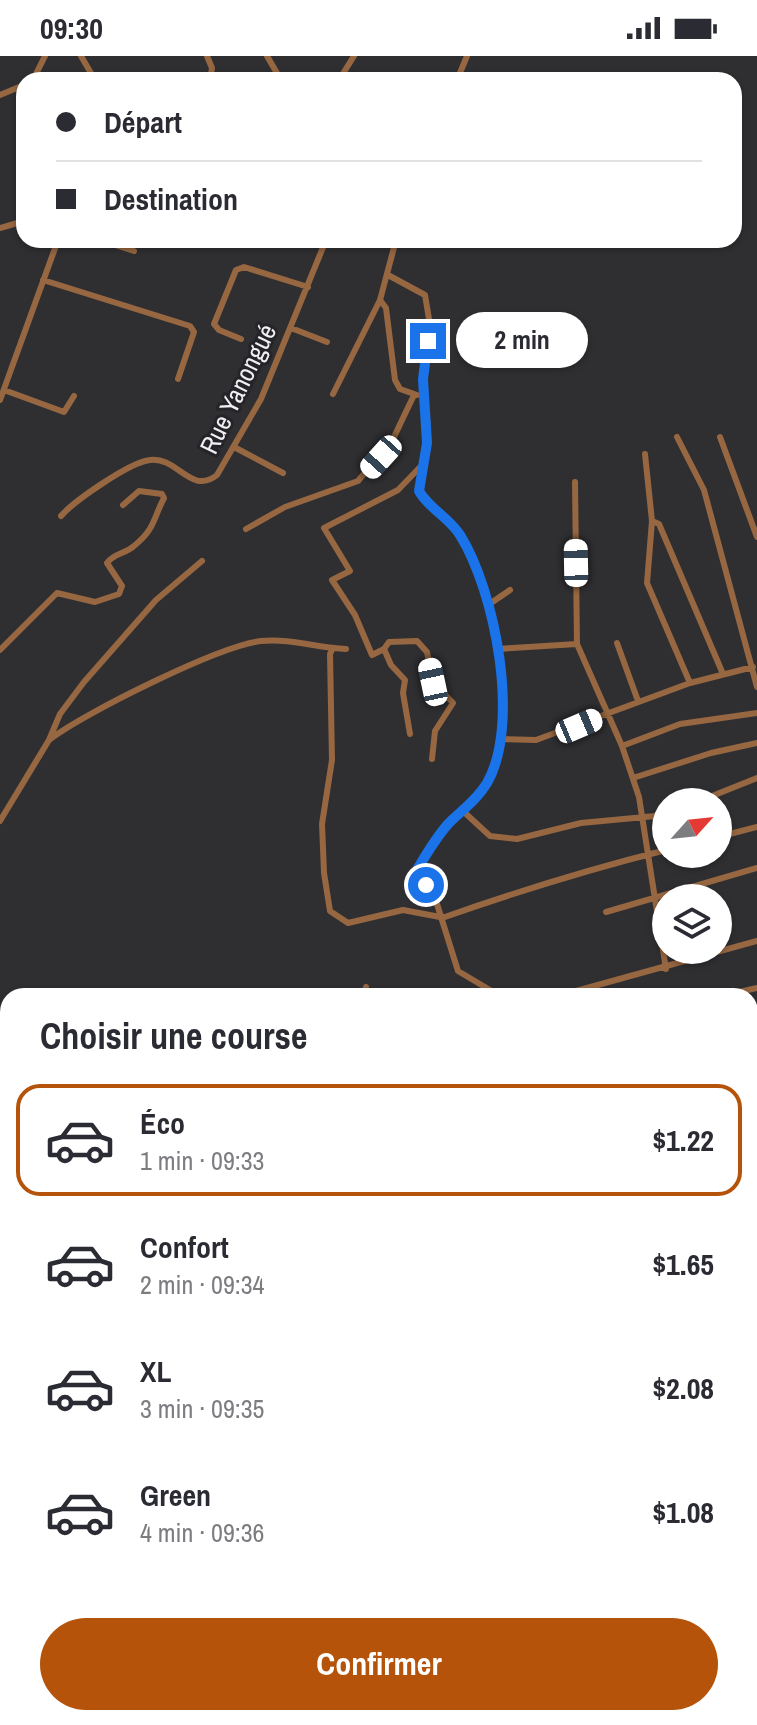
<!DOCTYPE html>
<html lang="fr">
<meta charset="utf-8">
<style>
:root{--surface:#fff;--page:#f2f2f3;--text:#2b2b33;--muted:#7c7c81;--line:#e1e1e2;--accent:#b45309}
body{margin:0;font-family:"Archivo Narrow",sans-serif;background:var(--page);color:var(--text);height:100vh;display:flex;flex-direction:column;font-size:30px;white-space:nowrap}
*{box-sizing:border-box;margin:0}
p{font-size:26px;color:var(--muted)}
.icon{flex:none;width:44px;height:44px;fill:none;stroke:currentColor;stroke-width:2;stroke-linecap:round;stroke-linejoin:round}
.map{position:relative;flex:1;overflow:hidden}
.details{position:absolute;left:0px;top:932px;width:758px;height:738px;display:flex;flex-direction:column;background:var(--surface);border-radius:24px 24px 0 0;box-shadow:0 2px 6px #0004}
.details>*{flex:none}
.hud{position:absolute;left:16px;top:16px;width:726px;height:176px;border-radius:24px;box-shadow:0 2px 6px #0004;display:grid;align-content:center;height:176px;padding:0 40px;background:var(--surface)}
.needle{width:52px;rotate:63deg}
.controls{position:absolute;left:652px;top:732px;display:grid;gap:16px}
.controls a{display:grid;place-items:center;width:80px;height:80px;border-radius:50%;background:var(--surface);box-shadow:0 2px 6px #0004;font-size:40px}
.end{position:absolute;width:36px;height:36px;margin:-18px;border:10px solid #1a73e8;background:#fff;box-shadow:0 0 0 4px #fff}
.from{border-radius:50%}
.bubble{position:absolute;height:56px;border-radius:28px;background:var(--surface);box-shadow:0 2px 6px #0004;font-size:26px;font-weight:700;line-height:56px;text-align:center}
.car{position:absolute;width:24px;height:48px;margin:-24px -12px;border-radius:10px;box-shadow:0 0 6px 2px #0007;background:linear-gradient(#fff 24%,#345 0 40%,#fff 0 76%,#345 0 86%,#fff 0)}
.hud b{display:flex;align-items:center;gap:28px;height:76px;font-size:30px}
.hud b+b{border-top:2px solid var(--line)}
.hud i{width:20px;height:20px;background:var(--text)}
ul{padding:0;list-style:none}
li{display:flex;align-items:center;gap:24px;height:112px;margin:0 16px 12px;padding:0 24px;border:4px solid transparent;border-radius:24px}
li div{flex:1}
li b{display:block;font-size:30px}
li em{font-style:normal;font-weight:700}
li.active{border-color:var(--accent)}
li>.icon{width:72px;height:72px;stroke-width:1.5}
h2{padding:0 40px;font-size:36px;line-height:96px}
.button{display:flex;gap:16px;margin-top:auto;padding:16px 40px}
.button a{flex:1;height:92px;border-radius:48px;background:var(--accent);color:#fff;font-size:32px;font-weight:700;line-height:92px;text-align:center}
.status{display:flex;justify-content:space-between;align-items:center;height:56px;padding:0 40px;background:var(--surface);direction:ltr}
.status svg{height:22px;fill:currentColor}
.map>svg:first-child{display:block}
</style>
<div class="status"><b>09:30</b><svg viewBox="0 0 49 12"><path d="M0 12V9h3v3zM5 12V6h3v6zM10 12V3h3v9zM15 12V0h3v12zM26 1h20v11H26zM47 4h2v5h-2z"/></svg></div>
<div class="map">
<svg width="757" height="1669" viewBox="0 0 757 1669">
<rect width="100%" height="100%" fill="#2f2f32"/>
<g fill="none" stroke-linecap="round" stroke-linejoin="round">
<path stroke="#2f7a7a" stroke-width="2" d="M369 940H375
M391 940H396
M750 1147 757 1148"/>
<path stroke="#976741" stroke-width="6" d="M81 0 95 24
M207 0 212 12 210 24
M267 0 281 24
M33 24 45 0
M339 24 354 0
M457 24 467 0
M0 39 24 29
M0 172 24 165
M99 184 134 195
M388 219 425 239 430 269 423 323 428 372 419 435C429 453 449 461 460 479 495 535 521 668 487 727 477 744 462 754 449 767 437 780 427 797 418 812L437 848 458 915 500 940
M43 224 190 270 194 276 178 323
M380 244 386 252 395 324 400 333 417 339
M291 272 327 286
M241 283 219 274 214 268 236 214 244 211 308 231
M4 334 64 356 74 340
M333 338 380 244 396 184
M0 344 58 184
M677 381 704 434 757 631
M720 381 757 481
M234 391 283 417
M645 398 652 465 647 527 690 627
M575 426 577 588 622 690 639 741 666 913
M61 460C74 445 130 406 150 404 177 400 191 440 217 419L261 343 326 184
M652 465 659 468 723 618
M246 473 285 451 358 425 393 383 414 339
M488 549 510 534
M617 587 638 645
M333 592 330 598 332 704 322 768 324 817 330 855 348 867 403 854 440 861
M384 593 389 586 417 585 427 596 433 626 453 647 435 675 432 703
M497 593 577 588
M0 594 57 537 95 546 119 538 122 530 107 507C114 497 125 498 134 490 155 473 153 463 164 442L162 438 139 435 123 449
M410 678 403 637 405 624 391 609 384 593 372 599 355 559 332 524 350 515 324 472 398 434 424 407
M499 683 536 684 690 627 753 611
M49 684C84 657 219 590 261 585 291 582 317 592 346 593
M622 690 680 668 757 657
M633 722 711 697 757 687
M697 746 757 722
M464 756 490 780 517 783 581 767 666 759
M0 765 49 684 60 658 84 626 156 544 202 505
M718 781 757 771
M606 856 757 812
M442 862C516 836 590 813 666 794
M364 940 366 931
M558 940 757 885
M722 940 757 932
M750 985 757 983
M750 1027 757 1025
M750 1074 757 1072
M750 1363 757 1394
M0 1375 8 1405
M0 1423 8 1427
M0 1632 8 1637
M750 1659 757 1657
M49 1662 61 1669
M586 1662 588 1669
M635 1662 637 1669
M130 1664 131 1662
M32 1669 35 1662
M92 1669 95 1662
M153 1669 155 1662
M211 1669 215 1662
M273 1669 276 1662
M543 1669 570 1662
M721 1669 738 1662"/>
<path stroke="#f7c7a3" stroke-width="11" d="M0 1516 8 1518
M750 1599H757
M304 1662 334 1669
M397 1669 428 1662"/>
</g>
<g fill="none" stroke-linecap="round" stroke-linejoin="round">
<path stroke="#1a73e8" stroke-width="10" d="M426 829 418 812C427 797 437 780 449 767 462 754 477 744 487 727 521 668 495 535 460 479 449 461 429 453 419 435L427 387 423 323 428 285"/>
</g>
<g text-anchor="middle" stroke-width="6" stroke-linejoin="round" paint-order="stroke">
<g font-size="26" fill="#f0eff2" stroke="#252529">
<text transform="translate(238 333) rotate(-64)" y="9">Rue Yanongué</text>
</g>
</g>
</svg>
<div class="controls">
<a><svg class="needle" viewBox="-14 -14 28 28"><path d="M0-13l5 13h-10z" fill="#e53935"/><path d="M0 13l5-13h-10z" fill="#7c7c81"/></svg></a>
<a><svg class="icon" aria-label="layers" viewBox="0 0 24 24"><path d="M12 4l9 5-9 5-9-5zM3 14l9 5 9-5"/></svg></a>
</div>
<i class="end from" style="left:426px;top:829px"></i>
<i class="end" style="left:428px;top:285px"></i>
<div class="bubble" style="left:456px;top:256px;width:132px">2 min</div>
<i class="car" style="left:381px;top:401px;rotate:222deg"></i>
<i class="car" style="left:576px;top:507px;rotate:359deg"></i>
<i class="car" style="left:433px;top:626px;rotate:348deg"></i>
<i class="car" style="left:579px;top:670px;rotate:67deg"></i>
<div class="hud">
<b><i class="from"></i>Départ</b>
<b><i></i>Destination</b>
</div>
<section class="details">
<h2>Choisir une course</h2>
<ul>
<li class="active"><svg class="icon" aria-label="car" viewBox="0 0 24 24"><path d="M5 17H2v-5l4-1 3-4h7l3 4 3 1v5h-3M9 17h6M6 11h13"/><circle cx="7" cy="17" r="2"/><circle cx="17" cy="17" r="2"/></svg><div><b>Éco</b><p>1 min · 09:33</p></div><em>$1.22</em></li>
<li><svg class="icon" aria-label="car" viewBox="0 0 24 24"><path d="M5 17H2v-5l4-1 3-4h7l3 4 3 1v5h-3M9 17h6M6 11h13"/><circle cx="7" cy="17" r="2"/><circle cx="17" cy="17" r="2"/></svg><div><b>Confort</b><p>2 min · 09:34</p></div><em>$1.65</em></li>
<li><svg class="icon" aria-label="car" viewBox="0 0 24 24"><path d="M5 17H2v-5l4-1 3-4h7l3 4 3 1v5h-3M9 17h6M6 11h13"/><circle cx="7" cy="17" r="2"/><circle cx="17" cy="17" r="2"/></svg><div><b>XL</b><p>3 min · 09:35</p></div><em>$2.08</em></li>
<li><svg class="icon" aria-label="car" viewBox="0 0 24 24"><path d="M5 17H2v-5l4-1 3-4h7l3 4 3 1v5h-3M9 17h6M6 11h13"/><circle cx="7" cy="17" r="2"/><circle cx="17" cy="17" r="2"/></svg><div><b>Green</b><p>4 min · 09:36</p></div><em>$1.08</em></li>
</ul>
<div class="button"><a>Confirmer</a></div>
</section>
</div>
